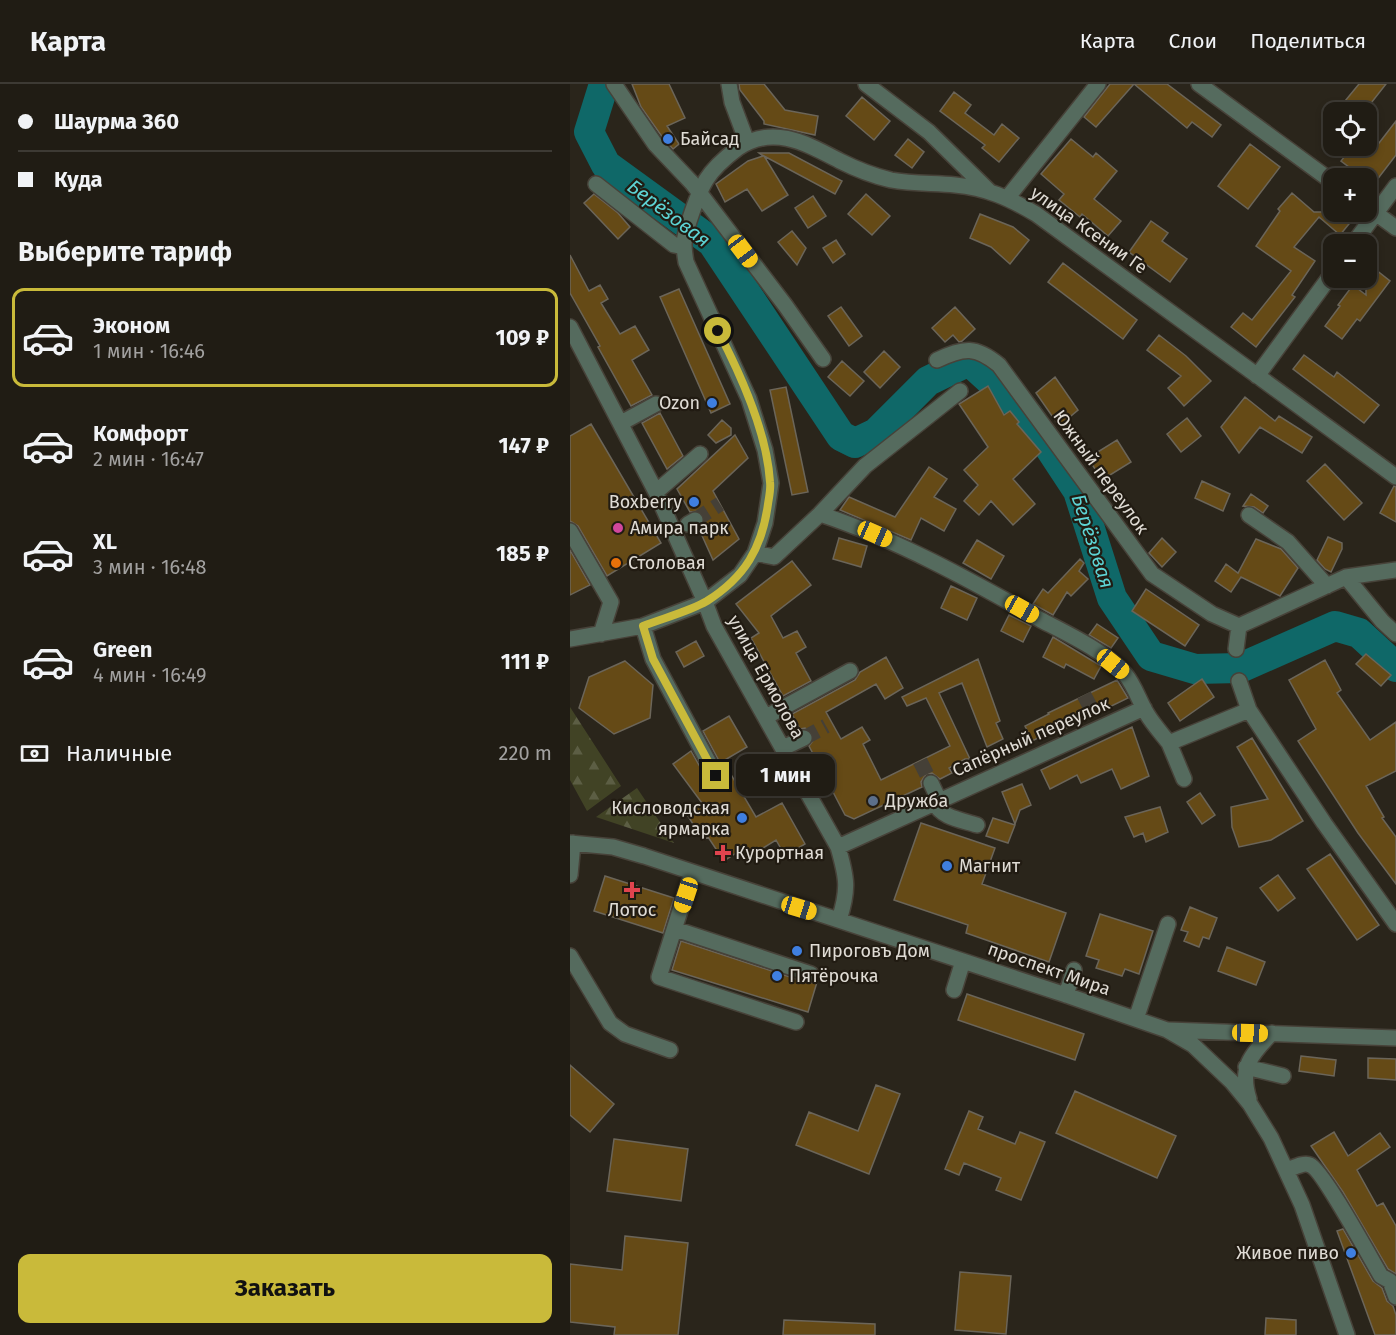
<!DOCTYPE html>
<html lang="ru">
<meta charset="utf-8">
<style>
:root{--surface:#201c14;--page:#28251d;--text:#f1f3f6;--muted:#a2a1a0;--line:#3d3a34;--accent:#c9ba3a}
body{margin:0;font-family:"Fira Sans",sans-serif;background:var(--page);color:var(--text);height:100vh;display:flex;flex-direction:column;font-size:22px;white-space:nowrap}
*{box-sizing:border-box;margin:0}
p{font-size:20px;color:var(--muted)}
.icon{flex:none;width:33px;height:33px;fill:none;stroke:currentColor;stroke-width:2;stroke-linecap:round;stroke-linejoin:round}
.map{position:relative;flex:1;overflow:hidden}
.sheet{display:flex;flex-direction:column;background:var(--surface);width:570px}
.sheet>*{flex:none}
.banner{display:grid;align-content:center;height:132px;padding:0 18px;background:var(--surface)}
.fabs{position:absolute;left:753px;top:18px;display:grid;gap:12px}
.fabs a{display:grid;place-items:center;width:54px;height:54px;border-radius:12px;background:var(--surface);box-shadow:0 3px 9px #0003,0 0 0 2px var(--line);font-size:30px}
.end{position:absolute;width:27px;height:27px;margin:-14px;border:8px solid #c9ba3a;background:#111;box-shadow:0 0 0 3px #111}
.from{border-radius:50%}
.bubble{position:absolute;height:42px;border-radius:12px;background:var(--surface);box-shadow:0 3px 9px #0003,0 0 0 2px var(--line);font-size:20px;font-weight:700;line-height:42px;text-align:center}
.car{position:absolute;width:18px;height:36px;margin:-18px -9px;border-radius:8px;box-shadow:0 0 4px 2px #0007;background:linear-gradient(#f5c518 24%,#345 0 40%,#f5c518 0 76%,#345 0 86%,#f5c518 0)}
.banner b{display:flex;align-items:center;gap:21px;height:57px;font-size:22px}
.banner b+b{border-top:2px solid var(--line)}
.banner i{width:15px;height:15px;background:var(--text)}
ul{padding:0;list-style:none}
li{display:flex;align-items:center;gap:18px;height:99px;margin:0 12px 9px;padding:0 6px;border:3px solid transparent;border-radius:12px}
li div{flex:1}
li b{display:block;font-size:22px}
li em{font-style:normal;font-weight:700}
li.active{border-color:var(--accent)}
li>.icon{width:54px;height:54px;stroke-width:1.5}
h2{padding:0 18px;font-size:27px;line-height:72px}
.pay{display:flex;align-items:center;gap:15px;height:66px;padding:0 18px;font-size:22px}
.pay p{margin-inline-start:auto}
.cta{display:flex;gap:12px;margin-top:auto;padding:12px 18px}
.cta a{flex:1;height:69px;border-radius:12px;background:var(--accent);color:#111;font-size:24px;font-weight:700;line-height:69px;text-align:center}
header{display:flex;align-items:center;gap:36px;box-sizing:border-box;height:84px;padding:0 30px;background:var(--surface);border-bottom:2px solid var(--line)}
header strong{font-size:28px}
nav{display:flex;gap:33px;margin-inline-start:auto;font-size:21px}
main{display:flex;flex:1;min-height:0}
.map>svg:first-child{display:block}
</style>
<header>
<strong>Карта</strong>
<nav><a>Карта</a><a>Слои</a><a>Поделиться</a></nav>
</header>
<main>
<section class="sheet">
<div class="banner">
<b><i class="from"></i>Шаурма 360</b>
<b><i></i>Куда</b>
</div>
<h2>Выберите тариф</h2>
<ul>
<li class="active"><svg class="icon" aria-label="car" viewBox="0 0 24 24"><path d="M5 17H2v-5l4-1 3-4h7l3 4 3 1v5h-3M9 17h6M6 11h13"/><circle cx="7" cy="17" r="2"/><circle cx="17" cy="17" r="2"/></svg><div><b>Эконом</b><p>1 мин · 16:46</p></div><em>109 ₽</em></li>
<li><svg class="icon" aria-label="car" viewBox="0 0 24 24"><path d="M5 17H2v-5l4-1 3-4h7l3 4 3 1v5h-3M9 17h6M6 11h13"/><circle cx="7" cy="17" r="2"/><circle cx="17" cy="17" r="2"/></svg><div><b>Комфорт</b><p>2 мин · 16:47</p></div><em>147 ₽</em></li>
<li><svg class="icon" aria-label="car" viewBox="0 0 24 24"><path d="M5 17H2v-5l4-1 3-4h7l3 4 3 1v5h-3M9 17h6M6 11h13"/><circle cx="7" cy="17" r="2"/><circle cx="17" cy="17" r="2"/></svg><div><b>XL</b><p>3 мин · 16:48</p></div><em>185 ₽</em></li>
<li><svg class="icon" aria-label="car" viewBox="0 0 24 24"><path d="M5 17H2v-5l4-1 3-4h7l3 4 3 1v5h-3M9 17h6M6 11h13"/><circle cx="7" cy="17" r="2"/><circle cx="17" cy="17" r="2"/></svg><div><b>Green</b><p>4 мин · 16:49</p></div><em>111 ₽</em></li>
</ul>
<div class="pay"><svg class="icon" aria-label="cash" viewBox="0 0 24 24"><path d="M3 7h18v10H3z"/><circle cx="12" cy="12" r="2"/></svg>Наличные<p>220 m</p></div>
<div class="cta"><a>Заказать</a></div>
</section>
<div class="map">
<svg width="826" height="1251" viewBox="0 0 826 1251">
<defs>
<pattern id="forest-firs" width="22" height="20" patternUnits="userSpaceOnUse" patternTransform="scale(1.5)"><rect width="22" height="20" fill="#414325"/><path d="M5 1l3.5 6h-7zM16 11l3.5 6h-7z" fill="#5c5e44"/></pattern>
</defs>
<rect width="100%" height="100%" fill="#2a251b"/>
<path fill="url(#forest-firs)" d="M0 623 51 702 17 727 0 696Z
M67 704 104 759 26 733Z"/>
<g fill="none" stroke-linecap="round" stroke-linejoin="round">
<path stroke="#0f6868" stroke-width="30" d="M34 0 19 48 36 81 142 158 271 352 285 359 306 349 358 297 399 277 458 331 508 407 542 514 581 572 625 585 670 584 765 542 789 549 826 583"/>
</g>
<path fill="#654a16" stroke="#6b6559" stroke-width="1.5" d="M62 0H99L115 34 97 42 109 60 103 65 93 54 71 23Z
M169 0H194L215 26 248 32 245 51 194 40V37L170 6Z
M540 0H597L651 41 642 53 622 38 617 44 564 0 526 43 514 33Z
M789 0H816L794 28H766Z
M384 8 401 21 395 29 424 51 432 40 449 54 429 78 412 64 415 61 370 27Z
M292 13 320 37 304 56 276 32Z
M826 37V71L803 101 771 77 783 62 799 72Z
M338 55 354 68 342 84 325 71Z
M501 55 523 73 526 69 547 87 524 115 551 137 538 152 512 130 510 133 489 116 494 110 471 90Z
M680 60 710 83 678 125 648 102Z
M189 69H219L272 97 265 110 194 72 218 111 192 127 177 105 155 118 146 100 178 77 193 72Z
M722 109 744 128H774L783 135 770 151 749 133 724 163 745 177 722 211 725 213 686 263 661 243 673 229 682 236 721 187 686 162 710 127 708 125Z
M24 110 48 129 60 143 48 155 14 119Z
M296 110 320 132 302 151 278 130Z
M243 112 256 132 238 144 225 124Z
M410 130 443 143 459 156 440 180 421 163 400 154Z
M581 137 598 149 592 157 617 175 600 198 559 168Z
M222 147 236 164 227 181 208 158Z
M266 156 275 170 263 179 253 164Z
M0 171 19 207 30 201 38 215 31 219 50 250 65 242 79 266 62 276 82 311 61 322 28 263 30 262 0 209Z
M796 178 820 197 790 237 787 235 772 255 755 242 770 222 768 221 783 201 796 211Z
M493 179 567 236 553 255 478 198Z
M109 205 160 320 141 329 90 213Z
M271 223 292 252 279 262 258 232Z
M385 223 405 245 392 257 389 258 383 251 375 258 362 244Z
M589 251 616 272 641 297 614 322 598 304 611 292 577 266Z
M314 267 330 283 310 304 294 288Z
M734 271 764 293 767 288 809 321 794 339 723 285Z
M272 277 294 297 280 312 258 293Z
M485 293 508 326 489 342 466 309Z
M418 302 434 331 440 327 449 338 447 340 471 368 443 395 465 420 443 441 421 417 409 431 394 417 408 401 394 386 418 363 389 320Z
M216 303 238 408 222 411 200 306Z
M675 313 705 337 709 332 742 353 732 369 690 343 669 369 651 343Z
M90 329 113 372 97 385 72 339Z
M617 334 631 352 611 368 597 350Z
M152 336 161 344V351L146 359 138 351Z
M21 340 91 459 37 492 8 442 0 437V352Z
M165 351 178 374 143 407 169 455 143 476 129 445 134 440V432L129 427 120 428 107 405Z
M547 356 561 378 532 396 518 374Z
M755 380 792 419 774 436 737 397Z
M359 383 377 395 364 413 386 425 374 447 351 434 341 456 270 426 279 413 325 433Z
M632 397 660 410 653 427 625 414Z
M824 402 826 403V438L810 429Z
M681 410 698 422 693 429 684 423 673 422Z
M758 453 772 459V465L761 488 755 485 747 476Z
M269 454 297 462 291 483 263 475Z
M592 454 606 468 592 483 579 469Z
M686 455 711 465 728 484 710 512 671 493 661 508 645 497 656 480 668 489Z
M407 456 434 472 421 495 393 479Z
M0 466 20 501 0 511Z
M510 475 514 479 509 487 518 495 501 512 497 508 483 531 463 520 473 505 478 509Z
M222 477 241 501 201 532 213 554 227 547 236 563 226 569 241 597 213 612 181 554 189 549 166 520Z
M381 502 407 514 397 536 371 524Z
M576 505 629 541 615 562 562 527Z
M439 531 461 542 453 558 431 547Z
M527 540 548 554 541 564 519 551Z
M483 553 531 582 524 595 496 580 494 584 473 573Z
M126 557 134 572 114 583 106 568Z
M796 570 821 591 811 602 786 580Z
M316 573 333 604 315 615 306 600 256 628 271 655 292 643 300 656 293 660 311 696 380 662 356 614 337 622 332 613 408 575 430 637 426 639 433 655 417 663 392 599 369 609 400 675H395L379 684 382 689 370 695 362 689 356 690 351 698 352 703 284 735 275 731 239 662 244 655 242 649 235 644 230 645 222 630 285 596 290 588Z
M755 576 771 606 767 609 800 656 826 638V687L796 702 814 733 812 734 826 753V800L788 749 728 657 746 645 719 596Z
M55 577 83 601 80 634 44 650 9 624 19 593Z
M632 595 644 613 610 637 598 619Z
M547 596 558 614 488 648 486 645 462 657 455 642 479 630 478 629Z
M159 632 177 663 153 677 186 733 212 719 235 760 215 772 206 756 180 772 175 763 157 775 152 774 138 753 133 756 116 729 132 719 103 680 121 667 138 697 145 702 151 700 156 693 155 688 133 647Z
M562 643 579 692 551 705 542 685 511 699 507 691 480 705 471 686Z
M682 654 733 737 701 756 669 763 662 743 661 723 698 715 667 663Z
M452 700 461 721 450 726 445 740 432 708Z
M630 709 645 731 632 740 617 718Z
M590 723 598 748 576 758 573 749 564 753 555 733Z
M423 734 445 741 438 759 416 752Z
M351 739 425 764 412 800 496 829 479 878 396 849 398 841 324 816Z
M760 770 809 841 787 856 737 785Z
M708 791 725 814 708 827 690 804Z
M35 792 104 814 93 849 24 827Z
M620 823 647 834 639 855 633 853 629 863 614 857 618 848 611 846Z
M530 830 583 847 569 890 555 885 552 892 526 884 529 876 516 872Z
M111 857 238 899 247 898 238 928 102 886Z
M657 863 695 878 686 901 648 887Z
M397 910 514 950 505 976 388 936Z
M731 972 766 976 764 992 729 987Z
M798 974 826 975V996L798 994Z
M0 981 44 1020 20 1048 0 1031Z
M306 1001 330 1010 299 1090 226 1061 239 1028 288 1047Z
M505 1007 606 1052 587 1094 486 1049Z
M399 1027 413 1033 408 1045 445 1060 450 1048 475 1058 451 1116 426 1106 431 1094 394 1079 389 1091 375 1085Z
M764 1048 778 1072 810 1049 820 1063 787 1086 807 1122 813 1119 826 1142V1190L818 1185 773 1108 741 1062Z
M44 1055 118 1065 111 1117 37 1107Z
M773 1145 803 1197 812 1204 817 1217 823 1222 826 1231V1251H805L767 1147Z
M55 1152 118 1159 108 1251H44L45 1243 0 1238V1180L52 1186Z
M390 1188 441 1192 436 1250 385 1246Z
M696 1234 726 1236V1251H695Z
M214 1236 305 1240V1251H213Z"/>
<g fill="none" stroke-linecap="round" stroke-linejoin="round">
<path stroke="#454037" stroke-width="15" stroke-dasharray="15 8" stroke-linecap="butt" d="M125 436 150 420
M514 611 524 630
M234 654 256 642
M350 677 361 699"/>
<g stroke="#474239" stroke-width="18">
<path id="minor" d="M44 0 85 60 122 99 215 221 253 275
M159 0 162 18 177 58
M296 0 359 48 419 107
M629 0 764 99
M26 100 104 161 114 163
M438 113 528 0
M796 122 826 144
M783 160 826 102
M0 243 86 408 135 518 144 542 268 763C277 794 279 805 269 836
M367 276C394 263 406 262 429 281L582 490 642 530 669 542
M687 292 764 187
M51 339 86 320
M86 408 130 370
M250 430C328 456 400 496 471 536 498 550 536 568 555 590 565 602 569 617 577 630 583 640 592 650 599 659L679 626
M679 431 718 458 757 502
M118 440 125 436
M0 447 41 518 31 550
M185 469 204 473 250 430 295 382 390 307
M776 493 812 537 826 550
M73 542 83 575 146 692
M0 555 73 542 135 518 170 491 185 469 195 439 201 399 195 366 179 315 116 178C115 172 114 166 114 160 115 145 128 109 136 96 144 83 156 73 168 64 204 40 237 60 270 77 286 85 304 92 321 96 342 100 364 99 385 101 417 104 439 114 466 130L826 393
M666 565 669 542 776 493 826 486
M669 597 679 626 754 739 826 840
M196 633 280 587
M599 659 614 695
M213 664 234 654
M361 699 369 716
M364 718C371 734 392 736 407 741
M0 759 43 763 74 772 496 911 597 946 623 961 662 998 680 1020 701 1054 732 1121 777 1251
M268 763 574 624
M122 789 89 893 226 938
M0 791 3 759
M105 845 241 890
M0 872 40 939 55 950 100 966
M384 906 393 877
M496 911 504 886
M566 935 598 840
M598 946 826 954
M676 983 713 992
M679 1015C669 984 681 970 702 949
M717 1086C723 1084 734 1078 740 1081 752 1085 801 1175 811 1192L820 1197 826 1213"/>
</g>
<use href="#minor" stroke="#556b5e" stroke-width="15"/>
</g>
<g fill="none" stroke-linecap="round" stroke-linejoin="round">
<path stroke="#c9ba3a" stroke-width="8" d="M146 692 83 575 73 542C93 534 118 528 137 517 175 493 192 464 198 420 199 413 201 405 200 398 197 348 171 291 148 247"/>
</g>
<g fill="#3f7fe0" stroke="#211b12" stroke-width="2">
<circle cx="98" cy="55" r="6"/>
<circle cx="142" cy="319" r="6"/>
<circle cx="124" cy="418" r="6"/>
<circle cx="172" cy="734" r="6"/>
<circle cx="377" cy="782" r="6"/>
<circle cx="227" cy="867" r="6"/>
<circle cx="207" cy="892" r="6"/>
<circle cx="781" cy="1169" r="6"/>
</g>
<circle fill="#d1479c" stroke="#211b12" stroke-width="2" cx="48" cy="444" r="6"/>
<circle fill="#e8710a" stroke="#211b12" stroke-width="2" cx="46" cy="479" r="6"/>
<circle fill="#5c6f8a" stroke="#211b12" stroke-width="2" cx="303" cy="717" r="6"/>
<g fill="#e0444e" stroke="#211b12" stroke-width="2">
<path d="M150 760h6v6h6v6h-6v6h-6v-6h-6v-6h6z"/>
<path d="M59 797h6v6h6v6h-6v6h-6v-6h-6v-6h6z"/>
</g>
<g text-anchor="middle" stroke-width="4.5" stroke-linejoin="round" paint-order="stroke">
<g font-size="18" fill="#e0dcd5" stroke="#211b12" text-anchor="start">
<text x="110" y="61">Байсад</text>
<text x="130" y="325" text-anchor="end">Ozon</text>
<text x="112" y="424" text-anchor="end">Boxberry</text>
<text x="60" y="450">Амира парк</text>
<text x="58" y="485">Столовая</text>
<text x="315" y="723">Дружба</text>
<text x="160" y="730" text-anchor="end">Кисловодская<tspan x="160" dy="21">ярмарка</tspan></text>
<text x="165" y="775">Курортная</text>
<text x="389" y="788">Магнит</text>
<text x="62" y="832" text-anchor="middle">Лотос</text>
<text x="239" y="873">Пироговъ Дом</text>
<text x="219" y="898">Пятёрочка</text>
<text x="769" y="1175" text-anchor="end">Живое пиво</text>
</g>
<g font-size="18" fill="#e0dcd5" stroke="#211b12">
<text transform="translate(519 146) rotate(35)" y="6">улица Ксении Ге</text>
<text transform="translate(531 388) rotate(54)" y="6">Южный переулок</text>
<text transform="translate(196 593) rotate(61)" y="6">улица Ермолова</text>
<text transform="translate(461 653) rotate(-24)" y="6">Сапёрный переулок</text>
<text transform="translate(479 885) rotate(19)" y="6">проспект Мира</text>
</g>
<g font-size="20" font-style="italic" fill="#5dd3d4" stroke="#211b12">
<text transform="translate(99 129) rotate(37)" y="7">Берёзовая</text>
<text transform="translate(523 457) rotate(72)" y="7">Берёзовая</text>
</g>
</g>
</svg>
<div class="fabs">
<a><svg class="icon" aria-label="locate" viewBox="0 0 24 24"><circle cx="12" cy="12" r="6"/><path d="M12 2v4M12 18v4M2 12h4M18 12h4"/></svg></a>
<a>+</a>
<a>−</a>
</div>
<i class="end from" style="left:148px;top:247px"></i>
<i class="end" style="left:146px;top:692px"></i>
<div class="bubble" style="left:166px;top:670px;width:99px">1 мин</div>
<i class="car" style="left:173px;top:167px;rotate:143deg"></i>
<i class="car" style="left:305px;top:450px;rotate:114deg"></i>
<i class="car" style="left:452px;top:525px;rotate:119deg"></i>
<i class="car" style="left:543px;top:580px;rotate:129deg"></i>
<i class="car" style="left:116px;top:811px;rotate:198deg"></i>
<i class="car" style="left:229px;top:824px;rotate:107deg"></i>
<i class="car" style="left:680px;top:949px;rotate:92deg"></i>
</div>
</main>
